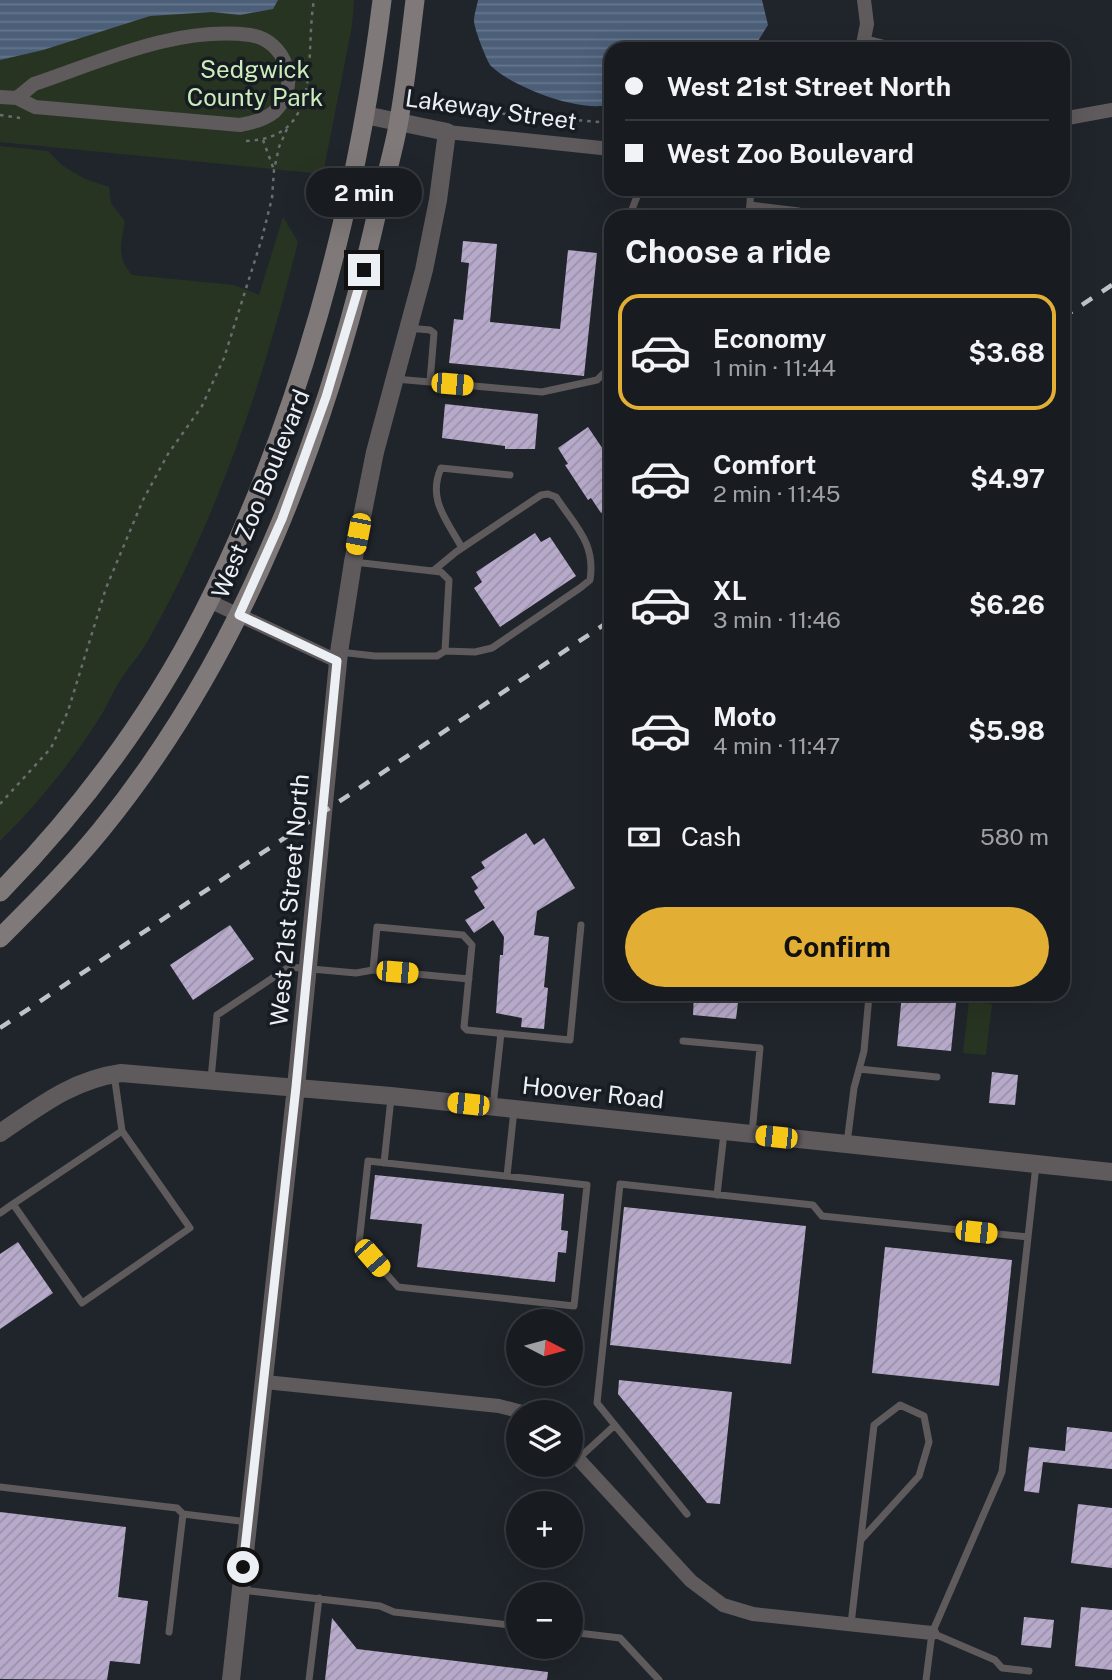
<!DOCTYPE html>
<meta charset="utf-8">
<style>
:root{--surface:#181c20;--page:#25292d;--text:#f1f3f6;--muted:#9fa1a5;--line:#363a3e;--accent:#e2af34}
body{margin:0;font-family:"Public Sans",sans-serif;background:var(--page);color:var(--text);height:100vh;display:flex;flex-direction:column;font-size:26px;white-space:nowrap}
*{box-sizing:border-box;margin:0}
p{font-size:23px;color:var(--muted)}
.icon{flex:none;width:38px;height:38px;fill:none;stroke:currentColor;stroke-width:2;stroke-linecap:round;stroke-linejoin:round}
.map{position:relative;flex:1;overflow:hidden}
.side{position:absolute;left:604px;top:210px;width:466px;height:791px;display:flex;flex-direction:column;background:var(--surface);border-radius:21px;box-shadow:0 7px 28px #0002,0 0 0 2px var(--line)}
.side>*{flex:none}
.guide{position:absolute;left:604px;top:42px;width:466px;height:154px;border-radius:21px;box-shadow:0 7px 28px #0002,0 0 0 2px var(--line);display:grid;align-content:center;height:154px;padding:0 21px;background:var(--surface)}
.needle{width:46px;rotate:96deg}
.buttons{position:absolute;left:506px;top:1309px;display:grid;gap:14px}
.buttons a{display:grid;place-items:center;width:77px;height:77px;border-radius:50%;background:var(--surface);box-shadow:0 7px 28px #0002,0 0 0 2px var(--line);font-size:35px}
.end{position:absolute;width:32px;height:32px;margin:-16px;border:9px solid #eceff3;background:#111;box-shadow:0 0 0 4px #111}
.from{border-radius:50%}
.bubble{position:absolute;height:49px;border-radius:24px;background:var(--surface);box-shadow:0 7px 28px #0002,0 0 0 2px var(--line);font-size:23px;font-weight:700;line-height:49px;text-align:center}
.car{position:absolute;width:21px;height:42px;margin:-21px -10px;border-radius:9px;box-shadow:0 0 5px 2px #0007;background:linear-gradient(#f5c518 24%,#345 0 40%,#f5c518 0 76%,#345 0 86%,#f5c518 0)}
.guide b{display:flex;align-items:center;gap:24px;height:66px;font-size:26px}
.guide b+b{border-top:2px solid var(--line)}
.guide i{width:18px;height:18px;background:var(--text)}
ul{padding:0;list-style:none}
li{display:flex;align-items:center;gap:21px;height:116px;margin:0 14px 10px;padding:0 7px;border:4px solid transparent;border-radius:21px}
li div{flex:1}
li b{display:block;font-size:26px}
li em{font-style:normal;font-weight:700}
li.on{border-color:var(--accent)}
li>.icon{width:63px;height:63px;stroke-width:1.5}
h2{padding:0 21px;font-size:32px;line-height:84px}
.pay{display:flex;align-items:center;gap:18px;height:77px;padding:0 21px;font-size:26px}
.pay p{margin-inline-start:auto}
.button{display:flex;gap:14px;margin-top:auto;padding:14px 21px}
.button a{flex:1;height:80px;border-radius:42px;background:var(--accent);color:#111;font-size:28px;font-weight:700;line-height:80px;text-align:center}
.map>svg:first-child{display:block}
</style>
<div class="map">
<svg width="1112" height="1680" viewBox="0 0 1112 1680">
<defs>
<pattern id="water-rules" width="6" height="5" patternUnits="userSpaceOnUse" patternTransform="scale(1.75)"><rect width="6" height="5" fill="#4c5f78"/><path d="M0 2.5h6" fill="none" stroke="#66768c"/></pattern>
<pattern id="building-hatch" width="6" height="6" patternUnits="userSpaceOnUse" patternTransform="scale(1.75)"><rect width="6" height="6" fill="#b6a9c9"/><path d="M-1 1l2-2M0 6l6-6M5 7l2-2" fill="none" stroke="#9a91a9"/></pattern>
</defs>
<rect width="100%" height="100%" fill="#20252b"/>
<path fill="#283422" d="M0 0H354L352 26 323 174 0 142Z
M0 146 48 151 63 166 85 179 109 187 111 203 125 221C121 244 116 256 132 275L234 285 259 295 283 217 298 242C264 378 220 512 151 635 143 651 131 664 121 679 114 690 109 701 103 712 75 758 39 803 0 841Z
M969 1001 992 1004 986 1055 963 1053Z"/>
<path fill="url(#water-rules)" d="M0 0H278L273 9 240 15 212 12 150 16 43 50 0 60Z
M478 0H762L768 25 753 49H611V104C582 114 512 87 491 66 487 62 474 28 474 21 474 15 477 6 478 0Z"/>
<path fill="url(#building-hatch)" d="M463 241 497 244 490 322 560 329 568 250 597 253 584 376 449 363 454 319 463 320 469 263 461 262Z
M445 404 538 414 535 449H505V446L442 438Z
M588 427 611 461V506L601 513 591 498 588 500 565 465 568 464 558 448Z
M535 533 541 542 550 537 576 576 500 627 474 588 482 582 476 572Z
M526 833 534 845 544 838 575 888 537 911 534 935 549 937 544 987 548 988 544 1029 521 1027 522 1018 496 1013 500 955H503L504 937 493 920 474 933 465 920 485 908 474 891 478 888 471 877 485 868 481 862Z
M230 925 254 959 193 1000 170 965Z
M694 994H739L736 1019 693 1015Z
M902 994H957L951 1051 897 1046Z
M992 1072 1018 1075 1015 1105 989 1103Z
M375 1175 564 1194 561 1230 568 1231 566 1253 558 1252 555 1282 417 1267 422 1224 370 1219Z
M624 1207 806 1226 791 1364 610 1345Z
M18 1242 53 1293 0 1329V1254Z
M885 1247 1012 1260 999 1386 872 1373Z
M619 1380 732 1392 720 1504 707 1503 618 1394Z
M1067 1427 1112 1432V1469L1043 1462 1039 1493 1024 1491 1029 1447 1065 1451Z
M1078 1504 1112 1508V1568L1071 1563Z
M0 1512 126 1527 118 1597 148 1601 140 1664 110 1661 107 1680 0 1679Z
M1081 1607 1112 1610V1670L1075 1666Z
M1024 1617 1054 1620 1051 1648 1021 1645Z
M332 1618 357 1649 548 1672 547 1680H325Z"/>
<g fill="none" stroke-linecap="round" stroke-linejoin="round">
<path stroke="#696d72" stroke-width="2.5" stroke-dasharray="3.5 5" stroke-linecap="butt" d="M494 113 611 123
M0 115 20 118
M263 140 274 170
M246 141C325 138 304 57 314 0
M790 194 802 189
M0 804 51 748 68 711 106 588 143 500 168 454 202 406 224 358 262 238 272 198 274 170 279 147 287 129"/>
<path stroke="#5f5a5c" stroke-width="7" d="M750 205 799 211 809 217
M629 217 640 189
M749 217 751 189
M395 379 430 382 434 333 430 330 408 328
M430 382 542 392 597 380 607 370 611 361
M462 548C447 520 427 500 441 468L510 475
M433 571 456 552 541 495 548 494 556 497C575 526 596 543 590 580L580 588 492 648 475 652 445 651
M339 652 375 656H437L445 651 449 580 441 572 354 562
M373 970 377 927 463 935 472 945 464 1027 467 1030 570 1040 581 925
M832 994 869 996 864 1051 854 1088 847 1143
M683 1041 760 1048 752 1133
M859 1069 937 1077
M114 1074 122 1131 190 1228 82 1303 13 1204 122 1131
M211 1079 217 1015 289 967 356 973 373 970 469 979
M493 1106 501 1033
M368 1161 587 1185 574 1306 398 1287 359 1243Z
M384 1163 391 1098
M507 1176 514 1110
M717 1195 724 1133
M0 1213 13 1204
M578 1459 615 1425
M0 1487 177 1508 183 1514 248 1522
M687 1514 597 1403 620 1184 813 1205 822 1216 1028 1237
M242 1590 380 1606 394 1612 518 1626
M851 1624 874 1425 900 1405 924 1416 929 1442 919 1476 861 1540
M169 1632 183 1514
M570 1632 620 1638 659 1680
M932 1633 995 1660 1002 1668 1029 1671
M309 1680 319 1598
M926 1680 932 1633 1002 1472 1036 1165"/>
<path stroke="#5f5a5c" stroke-width="14" d="M864 42 892 49
M862 49 867 24 864 0
M0 97 17 98 35 107 240 125C252 123 264 120 274 112 302 86 286 40 250 35 176 26 102 61 34 84L17 98
M1062 119 1112 110
M447 132 611 149
M209 601 337 661
M265 1382 499 1406 522 1412
M570 1450 691 1581 723 1605 753 1614 932 1633"/>
<path stroke="#5f5a5c" stroke-width="18" d="M0 1133C40 1106 72 1080 121 1073L391 1096 1112 1172
M231 1680 296 1087 339 652 353 562 375 452 424 270 438 200 447 132 365 115"/>
<path stroke="#80797a" stroke-width="19" d="M0 892C80 810 152 714 204 611 298 426 357 206 382 0
M0 938C35 903 70 868 101 830 246 652 328 430 378 208 385 179 394 150 399 120 406 81 410 40 415 0"/>
<path stroke="#bfc3c7" stroke-width="4.5" stroke-dasharray="12 12" stroke-linecap="butt" d="M1062 318 1112 285
M0 1028 611 620"/>
</g>
<g fill="none" stroke-linecap="round" stroke-linejoin="round">
<path stroke="#eceff3" stroke-width="9" d="M243 1567 296 1087 337 661 239 615 282 519 326 397 364 270"/>
</g>
<g text-anchor="middle" stroke-width="7" stroke-linejoin="round" paint-order="stroke">
<g font-size="24" fill="#caedba" stroke="#171b22">
<text x="255" y="78">Sedgwick<tspan x="255" dy="28">County Park</tspan></text>
</g>
<g font-size="24" fill="#eceff3" stroke="#171b22">
<text transform="translate(491 110) rotate(8)" y="8">Lakeway Street</text>
<text transform="translate(261 494) rotate(-68)" y="8">West Zoo Boulevard</text>
<text transform="translate(290 900) rotate(-85)" y="8">West 21st Street North</text>
<text transform="translate(593 1093) rotate(6)" y="8">Hoover Road</text>
</g>
</g>
</svg>
<div class="buttons">
<a><svg class="needle" viewBox="-14 -14 28 28"><path d="M0-13l5 13h-10z" fill="#e53935"/><path d="M0 13l5-13h-10z" fill="#9fa1a5"/></svg></a>
<a><svg class="icon" aria-label="layers" viewBox="0 0 24 24"><path d="M12 4l9 5-9 5-9-5zM3 14l9 5 9-5"/></svg></a>
<a>+</a>
<a>−</a>
</div>
<i class="end from" style="left:243px;top:1567px"></i>
<i class="end" style="left:364px;top:270px"></i>
<div class="bubble" style="left:306px;top:168px;width:116px">2 min</div>
<i class="car" style="left:452px;top:384px;rotate:95deg"></i>
<i class="car" style="left:358px;top:534px;rotate:191deg"></i>
<i class="car" style="left:397px;top:972px;rotate:95deg"></i>
<i class="car" style="left:468px;top:1104px;rotate:276deg"></i>
<i class="car" style="left:776px;top:1137px;rotate:276deg"></i>
<i class="car" style="left:976px;top:1232px;rotate:96deg"></i>
<i class="car" style="left:372px;top:1258px;rotate:139deg"></i>
<div class="guide">
<b><i class="from"></i>West 21st Street North</b>
<b><i></i>West Zoo Boulevard</b>
</div>
<section class="side">
<h2>Choose a ride</h2>
<ul>
<li class="on"><svg class="icon" aria-label="car" viewBox="0 0 24 24"><path d="M5 17H2v-5l4-1 3-4h7l3 4 3 1v5h-3M9 17h6M6 11h13"/><circle cx="7" cy="17" r="2"/><circle cx="17" cy="17" r="2"/></svg><div><b>Economy</b><p>1 min · 11:44</p></div><em>$3.68</em></li>
<li><svg class="icon" aria-label="car" viewBox="0 0 24 24"><path d="M5 17H2v-5l4-1 3-4h7l3 4 3 1v5h-3M9 17h6M6 11h13"/><circle cx="7" cy="17" r="2"/><circle cx="17" cy="17" r="2"/></svg><div><b>Comfort</b><p>2 min · 11:45</p></div><em>$4.97</em></li>
<li><svg class="icon" aria-label="car" viewBox="0 0 24 24"><path d="M5 17H2v-5l4-1 3-4h7l3 4 3 1v5h-3M9 17h6M6 11h13"/><circle cx="7" cy="17" r="2"/><circle cx="17" cy="17" r="2"/></svg><div><b>XL</b><p>3 min · 11:46</p></div><em>$6.26</em></li>
<li><svg class="icon" aria-label="car" viewBox="0 0 24 24"><path d="M5 17H2v-5l4-1 3-4h7l3 4 3 1v5h-3M9 17h6M6 11h13"/><circle cx="7" cy="17" r="2"/><circle cx="17" cy="17" r="2"/></svg><div><b>Moto</b><p>4 min · 11:47</p></div><em>$5.98</em></li>
</ul>
<div class="pay"><svg class="icon" aria-label="cash" viewBox="0 0 24 24"><path d="M3 7h18v10H3z"/><circle cx="12" cy="12" r="2"/></svg>Cash<p>580 m</p></div>
<div class="button"><a>Confirm</a></div>
</section>
</div>
